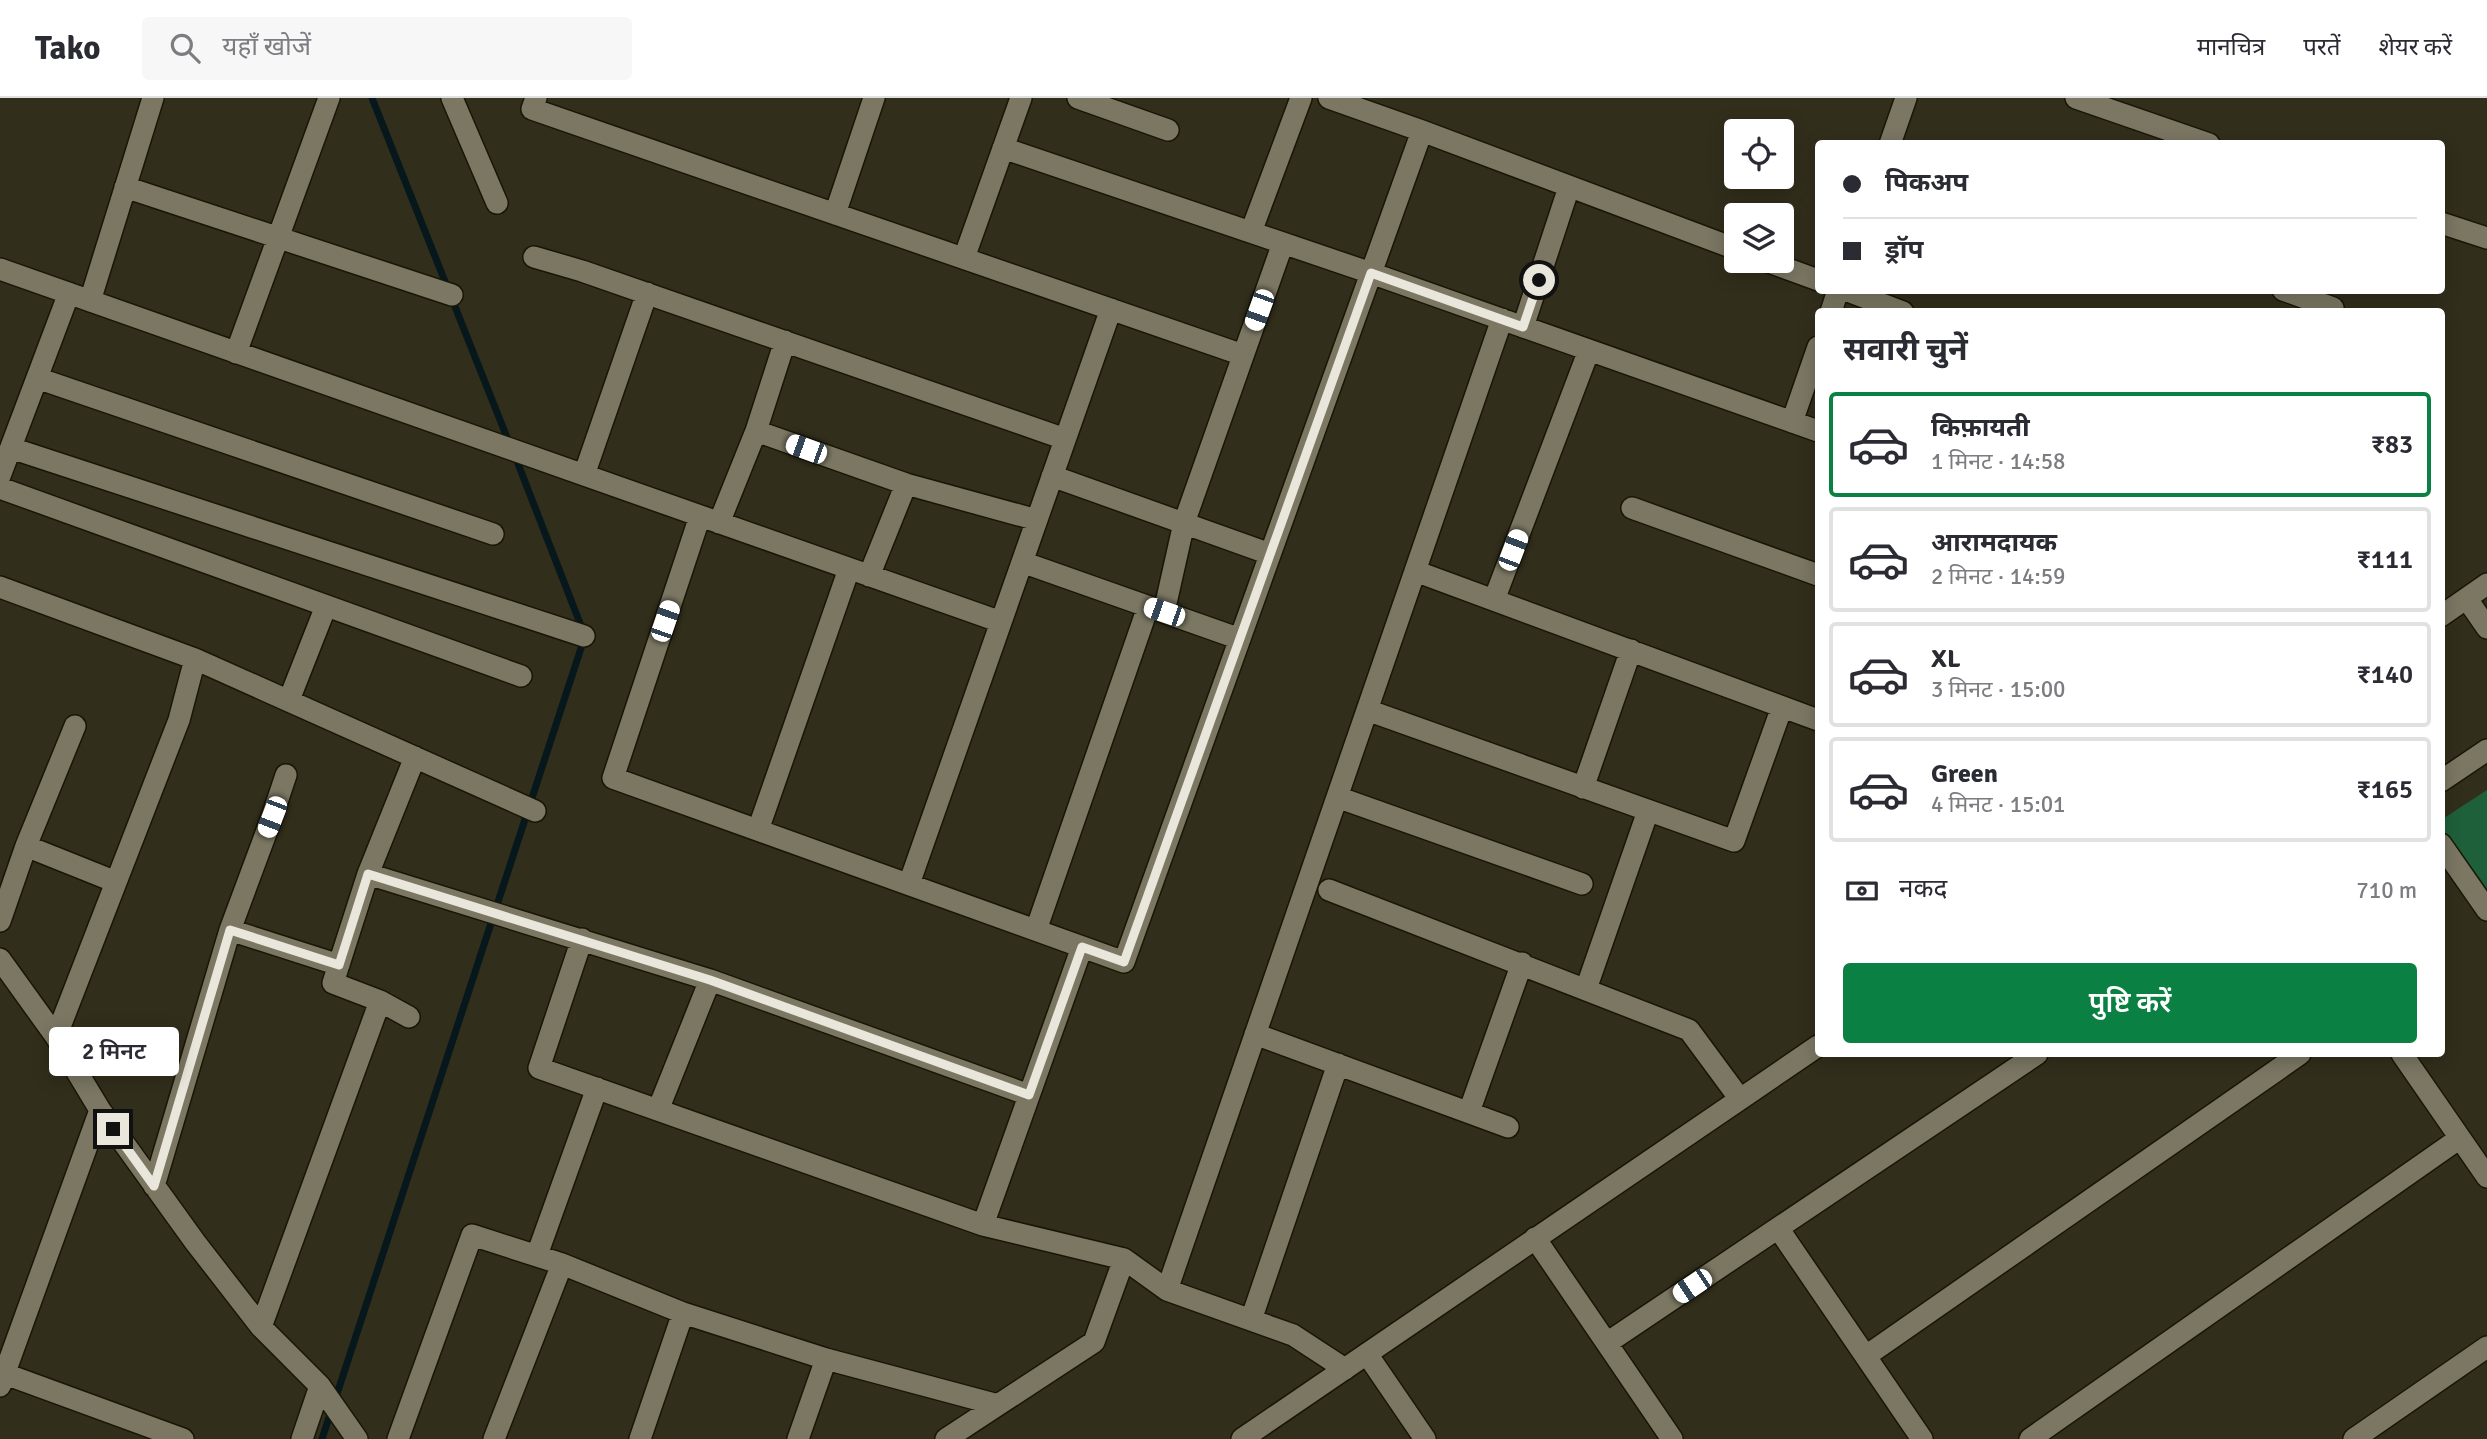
<!DOCTYPE html>
<html lang="hi">
<meta charset="utf-8">
<style>
:root{--surface:#fff;--page:#f7f7f7;--text:#2b2b33;--muted:#7c7c81;--line:#e1e1e2;--accent:#0b8043}
body{margin:0;font-family:Signika,"Noto Sans Devanagari",sans-serif;background:var(--page);color:var(--text);height:100vh;display:flex;flex-direction:column;font-size:26px;white-space:nowrap}
*{box-sizing:border-box;margin:0}
p{font-size:23px;color:var(--muted)}
.icon{flex:none;width:38px;height:38px;fill:none;stroke:currentColor;stroke-width:2;stroke-linecap:round;stroke-linejoin:round}
.map{position:relative;flex:1;overflow:hidden}
.drawer{position:absolute;left:1815px;top:210px;width:630px;height:749px;display:flex;flex-direction:column;background:var(--surface);border-radius:7px;box-shadow:0 4px 18px #0003}
.drawer>*{flex:none}
.banner{position:absolute;left:1815px;top:42px;width:630px;height:154px;border-radius:7px;box-shadow:0 4px 18px #0003;display:grid;align-content:center;height:154px;padding:0 28px;background:var(--surface)}
.fabs{position:absolute;left:1724px;top:21px;display:grid;gap:14px}
.fabs a{display:grid;place-items:center;width:70px;height:70px;border-radius:7px;background:var(--surface);box-shadow:0 4px 18px #0003;font-size:35px}
.end{position:absolute;width:32px;height:32px;margin:-16px;border:9px solid #e9e6db;background:#111;box-shadow:0 0 0 4px #111}
.from{border-radius:50%}
.bubble{position:absolute;height:49px;border-radius:7px;background:var(--surface);box-shadow:0 4px 18px #0003;font-size:23px;font-weight:600;line-height:49px;text-align:center}
.car{position:absolute;width:21px;height:42px;margin:-21px -10px;border-radius:9px;box-shadow:0 0 5px 2px #0007;background:linear-gradient(#fff 24%,#345 0 40%,#fff 0 76%,#345 0 86%,#fff 0)}
.banner b{display:flex;align-items:center;gap:24px;height:66px;font-size:26px}
.banner b+b{border-top:2px solid var(--line)}
.banner i{width:18px;height:18px;background:var(--text)}
ul{padding:0;list-style:none}
li{display:flex;align-items:center;gap:21px;height:105px;margin:0 14px 10px;padding:0 14px;border:4px solid var(--line);border-radius:7px}
li div{flex:1}
li b{display:block;font-size:26px}
li em{font-style:normal;font-weight:600}
li.active{border-color:var(--accent)}
li>.icon{width:63px;height:63px;stroke-width:1.5}
h2{padding:0 28px;font-size:32px;line-height:84px}
.pay{display:flex;align-items:center;gap:18px;height:77px;padding:0 28px;font-size:26px}
.pay p{margin-inline-start:auto}
.button{display:flex;gap:14px;margin-top:auto;padding:14px 28px}
.button a{flex:1;height:80px;border-radius:7px;background:var(--accent);color:#fff;font-size:28px;font-weight:600;line-height:80px;text-align:center}
header{display:flex;align-items:center;gap:42px;box-sizing:border-box;height:98px;padding:0 35px;background:var(--surface);border-bottom:2px solid var(--line)}
header strong{font-size:33px}
nav{display:flex;gap:38px;margin-inline-start:auto;font-size:24px}
.search{width:490px;height:63px;background:var(--page);display:flex;align-items:center;gap:18px;box-sizing:border-box;padding:0 24px;border-radius:7px;color:var(--muted);font-size:26px}
.map>svg:first-child{display:block}
</style>
<header>
<strong>Tako</strong>
<div class="search"><svg class="icon" aria-label="search" viewBox="0 0 24 24"><circle cx="10" cy="10" r="6"/><path d="M15 15l6 6"/></svg>यहाँ खोजें</div>
<nav><a>मानचित्र</a><a>परतें</a><a>शेयर करें</a></nav>
</header>
<div class="map">
<svg width="2487" height="1341" viewBox="0 0 2487 1341">
<rect width="100%" height="100%" fill="#322e1c"/>
<path fill="#1e603a" d="M2487 692V802L2441 741V722Z"/>
<g fill="none" stroke-linecap="round" stroke-linejoin="round">
<path stroke="#06181c" stroke-width="7" d="M372 0 510 347
M335 1302 585 538 515 358
M322 1341 331 1313"/>
<g stroke="#1a1606" stroke-width="24">
<path id="minor" d="M452 0 497 105
M536 0 532 11 1243 257
M1078 0 1168 32
M1329 0 1422 33 1736 151
M1890 46 1906 0
M1003 50 1371 175 1818 333
M125 89 452 197
M835 116 874 0
M1251 134 1301 0
M534 159 582 173 1065 341
M964 160 1021 0
M1766 163 1818 182
M0 171 1001 524
M1845 192 1903 214
M2283 192 2333 210
M90 203 153 0
M1831 214 1838 192
M1523 229 1569 89
M236 255 329 0
M37 280 493 436
M1792 324 1818 249
M756 333 906 386 1037 422
M11 350 584 538
M584 377 647 195
M0 378 69 195
M1052 378 1270 456
M0 390 521 578
M1632 410 1818 477
M700 418 613 680 1124 864 1422 33
M719 425 756 333 785 243
M1022 464 1240 541
M1415 473 1818 622
M869 478 906 386
M0 489 195 561 535 713
M2467 501 2487 530
M1494 502 1589 252
M1164 514 1184 425 1283 145
M289 602 326 508
M1367 612 1734 743 1782 609
M75 628 26 748 116 784
M2441 683 2487 652
M1583 690 1631 552
M1337 699 1582 786
M758 732 849 471
M2441 746 2487 812
M368 776 710 882
M909 786 1111 211
M1329 792 1689 932 1740 1001
M0 823 26 748
M230 832 339 867
M1036 832 1148 509
M582 841 539 970 983 1127 1124 1161 1167 1192 1293 1237 1345 1271
M0 861 56 939 100 1012 195 1144 261 1229 320 1288 357 1341
M1586 891 1648 713
M409 919 380 903 333 885 368 776 415 659
M1255 936 1508 1029
M56 939 179 622 195 561
M2402 956 2487 1079
M658 1012 710 882 1029 997
M1469 1014 1522 865
M154 1088 230 832 272 719 286 677
M983 1127 1082 849
M1778 1130 1922 1341
M1535 1140 1672 1341
M537 1157 597 990
M1167 1192 1502 221
M1251 1222 1338 966
M261 1229 380 903
M1607 1245 2037 956
M1367 1256 1425 1341
M1866 1258 2300 956
M0 1274 183 1341
M0 1288 100 1012
M302 1341 320 1288
M398 1341 472 1137 562 1166 683 1215 826 1261 998 1307
M494 1341 562 1166
M640 1341 683 1215
M798 1341 826 1261
M946 1341 1094 1244 1124 1161
M2030 1341 2460 1040
M2354 1341 2487 1249"/>
</g>
<g stroke="#1a1606" stroke-width="24">
<path id="tertiary" d="M2076 0 2209 46
M2441 125 2487 140
M2441 518 2487 486
M1242 1341 1818 948"/>
</g>
<use href="#minor" stroke="#7b7763" stroke-width="21"/>
<use href="#tertiary" stroke="#7b7763" stroke-width="21"/>
</g>
<g fill="none" stroke-linecap="round" stroke-linejoin="round">
<path stroke="#e9e6db" stroke-width="9" d="M113 1031 154 1088 230 832 339 867 368 776 710 882 1029 997 1082 849 1124 864 1371 175 1523 229 1539 182"/>
</g>
</svg>
<div class="fabs">
<a><svg class="icon" aria-label="locate" viewBox="0 0 24 24"><circle cx="12" cy="12" r="6"/><path d="M12 2v4M12 18v4M2 12h4M18 12h4"/></svg></a>
<a><svg class="icon" aria-label="layers" viewBox="0 0 24 24"><path d="M12 4l9 5-9 5-9-5zM3 14l9 5 9-5"/></svg></a>
</div>
<i class="end from" style="left:1539px;top:182px"></i>
<i class="end" style="left:113px;top:1031px"></i>
<div class="bubble" style="left:49px;top:929px;width:130px">2 मिनट</div>
<i class="car" style="left:1259px;top:212px;rotate:200deg"></i>
<i class="car" style="left:806px;top:351px;rotate:290deg"></i>
<i class="car" style="left:1513px;top:452px;rotate:21deg"></i>
<i class="car" style="left:1164px;top:514px;rotate:289deg"></i>
<i class="car" style="left:665px;top:523px;rotate:19deg"></i>
<i class="car" style="left:272px;top:719px;rotate:201deg"></i>
<i class="car" style="left:1692px;top:1188px;rotate:236deg"></i>
<div class="banner">
<b><i class="from"></i>पिकअप</b>
<b><i></i>ड्रॉप</b>
</div>
<section class="drawer">
<h2>सवारी चुनें</h2>
<ul>
<li class="active"><svg class="icon" aria-label="car" viewBox="0 0 24 24"><path d="M5 17H2v-5l4-1 3-4h7l3 4 3 1v5h-3M9 17h6M6 11h13"/><circle cx="7" cy="17" r="2"/><circle cx="17" cy="17" r="2"/></svg><div><b>किफ़ायती</b><p>1 मिनट · 14:58</p></div><em>₹83</em></li>
<li><svg class="icon" aria-label="car" viewBox="0 0 24 24"><path d="M5 17H2v-5l4-1 3-4h7l3 4 3 1v5h-3M9 17h6M6 11h13"/><circle cx="7" cy="17" r="2"/><circle cx="17" cy="17" r="2"/></svg><div><b>आरामदायक</b><p>2 मिनट · 14:59</p></div><em>₹111</em></li>
<li><svg class="icon" aria-label="car" viewBox="0 0 24 24"><path d="M5 17H2v-5l4-1 3-4h7l3 4 3 1v5h-3M9 17h6M6 11h13"/><circle cx="7" cy="17" r="2"/><circle cx="17" cy="17" r="2"/></svg><div><b>XL</b><p>3 मिनट · 15:00</p></div><em>₹140</em></li>
<li><svg class="icon" aria-label="car" viewBox="0 0 24 24"><path d="M5 17H2v-5l4-1 3-4h7l3 4 3 1v5h-3M9 17h6M6 11h13"/><circle cx="7" cy="17" r="2"/><circle cx="17" cy="17" r="2"/></svg><div><b>Green</b><p>4 मिनट · 15:01</p></div><em>₹165</em></li>
</ul>
<div class="pay"><svg class="icon" aria-label="cash" viewBox="0 0 24 24"><path d="M3 7h18v10H3z"/><circle cx="12" cy="12" r="2"/></svg>नकद<p>710 m</p></div>
<div class="button"><a>पुष्टि करें</a></div>
</section>
</div>
